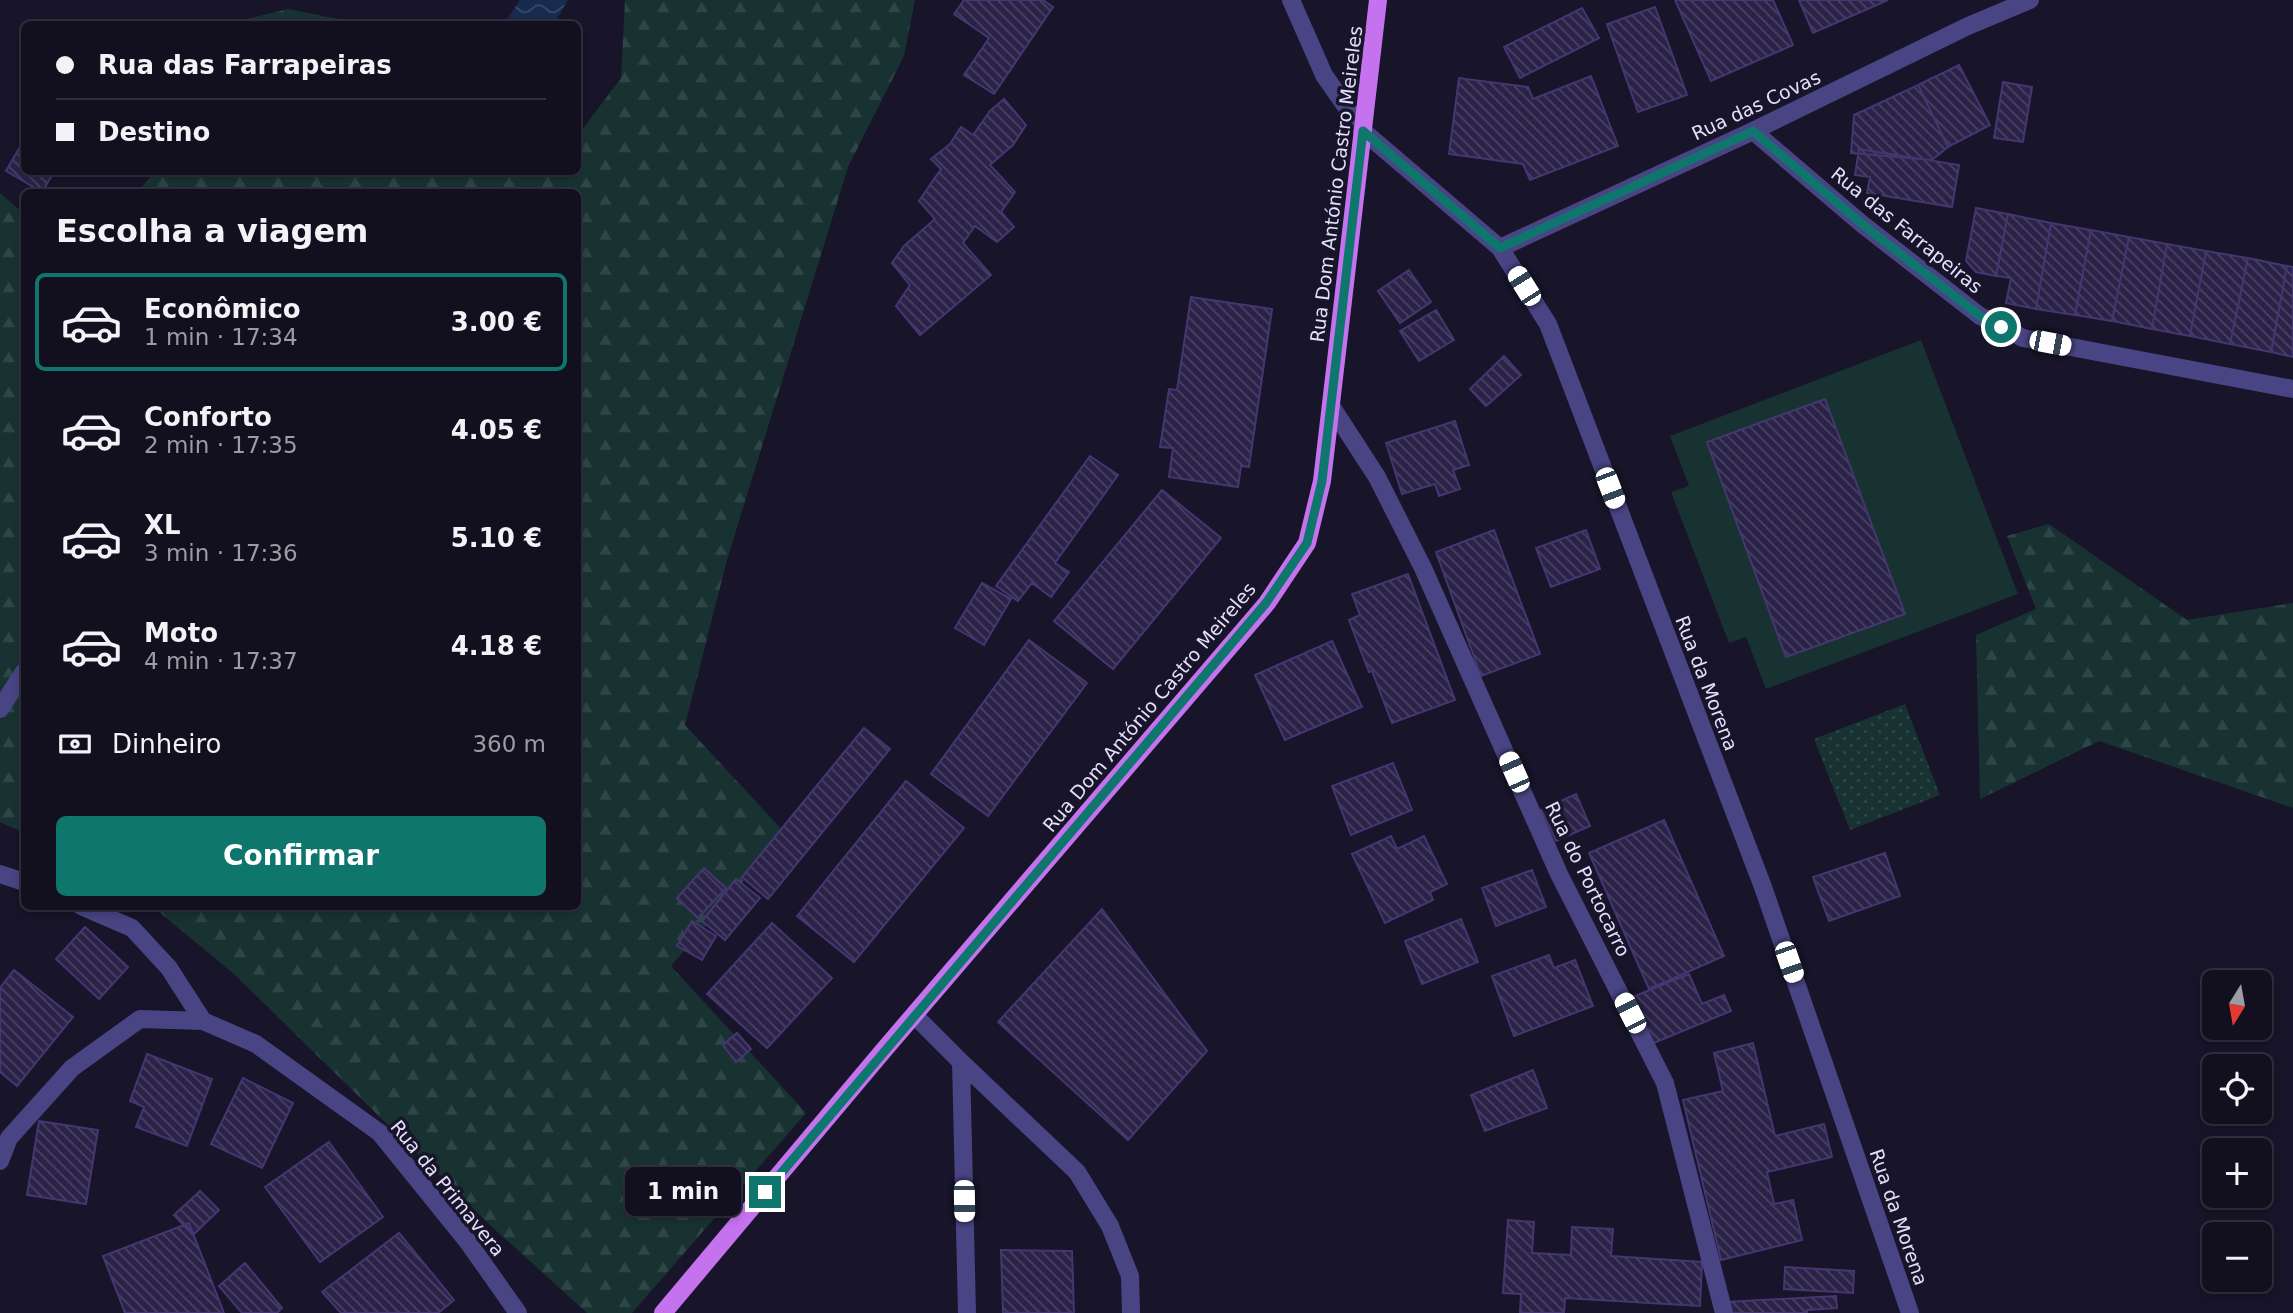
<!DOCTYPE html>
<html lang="pt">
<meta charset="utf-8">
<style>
:root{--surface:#120f1f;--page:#1f1d2c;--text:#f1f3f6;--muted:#9c9ca4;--line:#312f3d;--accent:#0f766e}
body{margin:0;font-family:"DejaVu Sans",sans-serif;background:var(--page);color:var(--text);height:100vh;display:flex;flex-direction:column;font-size:26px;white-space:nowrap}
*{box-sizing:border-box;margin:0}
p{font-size:23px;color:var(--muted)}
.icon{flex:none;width:38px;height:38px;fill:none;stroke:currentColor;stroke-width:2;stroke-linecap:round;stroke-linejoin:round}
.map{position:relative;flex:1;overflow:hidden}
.panel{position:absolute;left:21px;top:189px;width:560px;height:721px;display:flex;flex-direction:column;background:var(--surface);border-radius:10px;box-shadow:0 4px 10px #0003,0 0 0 2px var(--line)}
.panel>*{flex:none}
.guide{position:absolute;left:21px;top:21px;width:560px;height:154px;border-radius:10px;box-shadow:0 4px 10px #0003,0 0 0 2px var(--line);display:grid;align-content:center;height:154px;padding:0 35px;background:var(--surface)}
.needle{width:46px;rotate:191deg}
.tools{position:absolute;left:2202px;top:970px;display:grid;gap:14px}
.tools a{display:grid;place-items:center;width:70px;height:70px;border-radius:10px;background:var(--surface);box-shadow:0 4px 10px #0003,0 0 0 2px var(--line);font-size:35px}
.end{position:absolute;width:32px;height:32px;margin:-16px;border:9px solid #0f766e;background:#fff;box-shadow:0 0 0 4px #fff}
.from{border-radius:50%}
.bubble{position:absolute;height:49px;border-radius:10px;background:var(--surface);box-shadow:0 4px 10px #0003,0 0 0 2px var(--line);font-size:23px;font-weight:600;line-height:49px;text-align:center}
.car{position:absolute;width:21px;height:42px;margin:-21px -10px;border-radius:9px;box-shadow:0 0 5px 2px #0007;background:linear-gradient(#fff 24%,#345 0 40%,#fff 0 76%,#345 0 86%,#fff 0)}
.guide b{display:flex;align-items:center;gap:24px;height:66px;font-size:26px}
.guide b+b{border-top:2px solid var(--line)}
.guide i{width:18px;height:18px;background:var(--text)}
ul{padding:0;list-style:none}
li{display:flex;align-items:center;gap:21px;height:98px;margin:0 14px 10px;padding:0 21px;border:4px solid transparent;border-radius:10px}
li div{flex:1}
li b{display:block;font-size:26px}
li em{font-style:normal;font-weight:600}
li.current{border-color:var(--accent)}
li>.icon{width:63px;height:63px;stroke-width:1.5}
h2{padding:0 35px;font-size:32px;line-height:84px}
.pay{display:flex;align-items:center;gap:18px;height:77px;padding:0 35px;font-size:26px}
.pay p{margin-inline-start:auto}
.action{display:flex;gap:14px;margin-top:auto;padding:14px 35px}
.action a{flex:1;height:80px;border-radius:10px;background:var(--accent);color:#fff;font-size:28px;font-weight:600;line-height:80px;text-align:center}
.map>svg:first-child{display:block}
</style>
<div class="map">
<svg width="2293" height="1313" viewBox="0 0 2293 1313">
<defs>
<pattern id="forest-firs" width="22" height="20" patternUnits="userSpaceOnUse" patternTransform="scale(1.75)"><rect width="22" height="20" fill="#183232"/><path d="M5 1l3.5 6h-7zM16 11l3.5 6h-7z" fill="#2e4646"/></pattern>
<pattern id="park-dots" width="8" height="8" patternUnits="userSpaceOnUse" patternTransform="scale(1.75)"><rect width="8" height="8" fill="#183232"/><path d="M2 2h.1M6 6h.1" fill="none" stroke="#2e4646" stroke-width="1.8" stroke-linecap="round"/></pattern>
<pattern id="water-waves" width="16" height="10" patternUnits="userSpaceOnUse" patternTransform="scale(1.75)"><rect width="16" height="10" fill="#172b4e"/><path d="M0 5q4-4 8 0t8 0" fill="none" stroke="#394968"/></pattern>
<pattern id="building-back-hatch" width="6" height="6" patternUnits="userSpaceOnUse" patternTransform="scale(1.75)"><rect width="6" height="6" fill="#2b2248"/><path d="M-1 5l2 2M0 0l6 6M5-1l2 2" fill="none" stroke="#4a4263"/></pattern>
</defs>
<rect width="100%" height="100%" fill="#181429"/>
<path fill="#183232" d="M1921 340 2018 594 1766 689 1746 637 1729 643 1671 492 1689 486 1670 436Z"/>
<path fill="url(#forest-firs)" d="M625 0H915L904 56 848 167 727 560 685 725 785 833 671 966 806 1113 632 1313H587L490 1225 233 973 153 907 578 906V192H138L154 172H527L530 174 533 172H578V135L621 78Z
M288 9 344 20 350 24H226Z
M0 193 24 214V833L0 822Z
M2049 524 2187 620 2293 603V808L2099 741 1980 799 1976 635 2036 609 2007 536Z"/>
<path fill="url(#park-dots)" d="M1905 704 1940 795 1850 830 1814 739Z"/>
<path fill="url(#water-waves)" d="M520 0H568L554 24H504Z"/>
<path fill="url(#building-back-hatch)" stroke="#443771" stroke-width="2" d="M964 0H1043L1053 7 994 94 964 75 989 38 954 14Z
M1675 0H1773L1793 45 1711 81Z
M1799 0H1888L1813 33Z
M1655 7 1687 95 1638 112 1607 24Z
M1582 8 1599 38 1520 78 1504 47Z
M1959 65 1990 125 1948 147 1918 85Z
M1591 76 1618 146 1530 180 1523 164 1449 154 1459 78 1528 87 1533 99Z
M2003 82 2032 87 2023 142 1994 138Z
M1918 85 1948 147 1932 160 1851 153 1854 115Z
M1004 99 1026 125 1013 145 990 165 1015 192 1001 212 1014 227 997 242 975 226 963 243 991 275 920 335 896 306 910 285 892 263 904 246 935 219 919 201 941 169 931 159 950 144 961 127 973 135 990 111Z
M24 140V172H54L42 192 6 171Z
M1859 149 1959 165 1952 207 1867 193 1870 177 1855 175Z
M1976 208 2008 214 1996 276 1976 272 1966 261Z
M2008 214 2051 223 2036 309 2006 303 2011 278 1996 276Z
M2051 223 2091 230 2075 315 2036 309Z
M2091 230 2129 237 2112 321 2075 315Z
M2129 237 2167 244 2152 329 2112 321Z
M2167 244 2206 251 2190 336 2152 329Z
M2206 251 2248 258 2230 344 2190 336Z
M2248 258 2287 266 2271 352 2230 344Z
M2287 266 2293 267V357L2271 352Z
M1409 270 1431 302 1400 323 1378 291Z
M1191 297 1272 309 1249 467 1241 466 1238 487 1169 477 1173 448 1160 447 1169 389 1177 390Z
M1436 310 1454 340 1419 361 1400 331Z
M1504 356 1521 375 1486 406 1470 389Z
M1825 399 1905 614 1786 657 1707 442Z
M1455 421 1469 465 1453 470 1460 489 1439 496 1435 484 1402 494 1386 443Z
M1090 456 1118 475 1055 563 1069 572 1051 597 1032 583 1018 601 996 586Z
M1162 490 1221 538 1113 669 1054 621Z
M1494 530 1540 654 1481 676 1436 552Z
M1586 530 1600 569 1551 587 1536 548Z
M1408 574 1455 700 1392 723 1372 671 1369 672 1349 620 1360 615 1352 594Z
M982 583 1011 599 984 645 955 628Z
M1029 640 1087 683 988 816 931 774Z
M1332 641 1362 707 1285 740 1255 675Z
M864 728 890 749 768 899 742 877Z
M1393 763 1412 810 1351 835 1332 786Z
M906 781 964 828 854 962 797 916Z
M1576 794 1590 826 1556 841 1541 810Z
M1664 820 1724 956 1649 989 1589 853Z
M1391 836 1397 849 1424 836 1447 884 1430 892 1433 900 1385 923 1352 854Z
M1885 853 1900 896 1829 921 1813 877Z
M704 868 726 888 698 918 677 898Z
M1532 870 1546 907 1496 926 1482 888Z
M736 879 760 898 725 940 702 921Z
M1102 909 1207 1051 1128 1140 998 1022Z
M1461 919 1478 962 1422 984 1405 941Z
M692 921 716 936 702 960 677 946Z
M772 923 832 978 767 1048 707 994Z
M85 927 128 967 99 999 56 959Z
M1549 955 1554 968 1575 960 1593 1006 1514 1036 1492 976Z
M14 970 73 1017 17 1086 0 1072V988Z
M1689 974 1702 1004 1724 995 1731 1011 1649 1045 1630 998Z
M737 1033 751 1049 736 1062 723 1045Z
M1753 1043 1775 1136 1824 1124 1832 1157 1767 1172 1774 1204 1793 1200 1802 1240 1721 1260 1683 1100 1723 1091 1714 1053Z
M147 1054 212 1079 187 1146 136 1127 144 1107 130 1101Z
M1533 1070 1547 1108 1485 1131 1471 1095Z
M243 1078 293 1103 262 1168 211 1144Z
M39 1121 98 1130 86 1204 27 1195Z
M329 1142 383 1217 320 1262 265 1187Z
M200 1191 219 1210 193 1235 174 1215Z
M1508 1220 1534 1222 1532 1253 1571 1255 1572 1227 1613 1229 1611 1256 1702 1262 1700 1306 1565 1298 1564 1313H1520L1521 1294 1503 1293Z
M189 1223 224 1313H125L103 1256Z
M399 1233 454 1300 438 1313H341L322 1292Z
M1001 1250 1072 1251 1074 1313H1003Z
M245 1263 282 1308 277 1313H242L219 1286Z
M1785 1267 1854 1271 1853 1293 1784 1289Z
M1836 1296 1837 1308 1807 1310V1313H1726V1302Z"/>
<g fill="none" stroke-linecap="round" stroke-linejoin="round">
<path stroke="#494483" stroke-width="18" d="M1291 0 1324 75 1363 131 1500 248 1548 324 1763 887 1910 1313
M1753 131 1862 224 1980 316 2023 338 2293 389
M1500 248 1753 131 1968 26 2030 0
M1331 406 1377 477 1423 568 1559 874 1665 1083 1724 1313
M0 709 24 672
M0 874 24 882
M81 906 132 928 169 968 203 1021
M914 1015 961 1062 967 1313
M961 1062 1077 1172 1110 1226 1130 1276 1131 1313
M0 1161 9 1138 72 1068 140 1019 203 1021 256 1044 380 1133 468 1242 518 1313"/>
<path stroke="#c572ef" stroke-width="18" d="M663 1313 883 1051 1267 603 1307 543 1322 481 1378 0"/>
</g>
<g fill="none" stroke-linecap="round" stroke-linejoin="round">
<path stroke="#0f766e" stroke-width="9" d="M765 1192 1266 603 1307 543 1322 481 1363 131 1500 248 1753 131 1862 224 1980 316 2001 327"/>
</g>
<g text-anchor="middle" stroke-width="7" stroke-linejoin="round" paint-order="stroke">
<g font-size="19" fill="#e4dffb" stroke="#181429">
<text transform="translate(1756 105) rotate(-25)" y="7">Rua das Covas</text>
<text transform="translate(1336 184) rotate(-83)" y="7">Rua Dom António Castro Meireles</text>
<text transform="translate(1907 230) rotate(39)" y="7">Rua das Farrapeiras</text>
<text transform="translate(1707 683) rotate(69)" y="7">Rua da Morena</text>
<text transform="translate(1149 707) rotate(-50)" y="7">Rua Dom António Castro Meireles</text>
<text transform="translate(1588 879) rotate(64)" y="7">Rua do Portocarro</text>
<text transform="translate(448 1188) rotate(51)" y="7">Rua da Primavera</text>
<text transform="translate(1899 1217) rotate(71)" y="7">Rua da Morena</text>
</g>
</g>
</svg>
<div class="tools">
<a><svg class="needle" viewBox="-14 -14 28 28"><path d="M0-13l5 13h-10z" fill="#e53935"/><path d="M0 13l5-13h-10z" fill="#9c9ca4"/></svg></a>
<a><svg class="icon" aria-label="locate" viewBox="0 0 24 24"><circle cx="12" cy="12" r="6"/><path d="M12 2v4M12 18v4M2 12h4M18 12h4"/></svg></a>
<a>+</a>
<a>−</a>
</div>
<i class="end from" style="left:2001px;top:327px"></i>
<i class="end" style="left:765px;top:1192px"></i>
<div class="bubble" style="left:625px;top:1167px;width:116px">1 min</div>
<i class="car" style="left:1524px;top:286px;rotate:328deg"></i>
<i class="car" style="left:2050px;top:343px;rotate:101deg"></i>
<i class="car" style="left:1610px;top:488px;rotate:159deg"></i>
<i class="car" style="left:1514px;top:772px;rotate:336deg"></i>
<i class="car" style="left:1789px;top:962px;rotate:161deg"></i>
<i class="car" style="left:1630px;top:1013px;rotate:333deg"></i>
<i class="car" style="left:964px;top:1201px;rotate:179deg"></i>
<div class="guide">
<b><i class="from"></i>Rua das Farrapeiras</b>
<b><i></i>Destino</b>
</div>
<section class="panel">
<h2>Escolha a viagem</h2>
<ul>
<li class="current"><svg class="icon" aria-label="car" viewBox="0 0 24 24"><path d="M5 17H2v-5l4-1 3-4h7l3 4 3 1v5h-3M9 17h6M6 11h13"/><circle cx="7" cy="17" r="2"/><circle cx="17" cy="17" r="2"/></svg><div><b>Econômico</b><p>1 min · 17:34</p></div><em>3.00 €</em></li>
<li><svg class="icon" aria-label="car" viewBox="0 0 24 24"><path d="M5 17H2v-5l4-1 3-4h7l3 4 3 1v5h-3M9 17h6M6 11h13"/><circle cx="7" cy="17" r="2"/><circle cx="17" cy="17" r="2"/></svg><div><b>Conforto</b><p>2 min · 17:35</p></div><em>4.05 €</em></li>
<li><svg class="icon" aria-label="car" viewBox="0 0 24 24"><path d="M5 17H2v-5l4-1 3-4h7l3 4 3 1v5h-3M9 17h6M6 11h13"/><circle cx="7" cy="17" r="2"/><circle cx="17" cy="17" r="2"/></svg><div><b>XL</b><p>3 min · 17:36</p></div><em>5.10 €</em></li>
<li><svg class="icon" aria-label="car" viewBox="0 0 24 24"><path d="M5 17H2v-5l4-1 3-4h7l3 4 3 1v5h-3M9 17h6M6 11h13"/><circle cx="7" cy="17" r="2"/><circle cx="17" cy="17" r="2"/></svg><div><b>Moto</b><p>4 min · 17:37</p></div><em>4.18 €</em></li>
</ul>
<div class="pay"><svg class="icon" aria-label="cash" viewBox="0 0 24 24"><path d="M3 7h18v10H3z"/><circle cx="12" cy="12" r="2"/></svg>Dinheiro<p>360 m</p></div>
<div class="action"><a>Confirmar</a></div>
</section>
</div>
